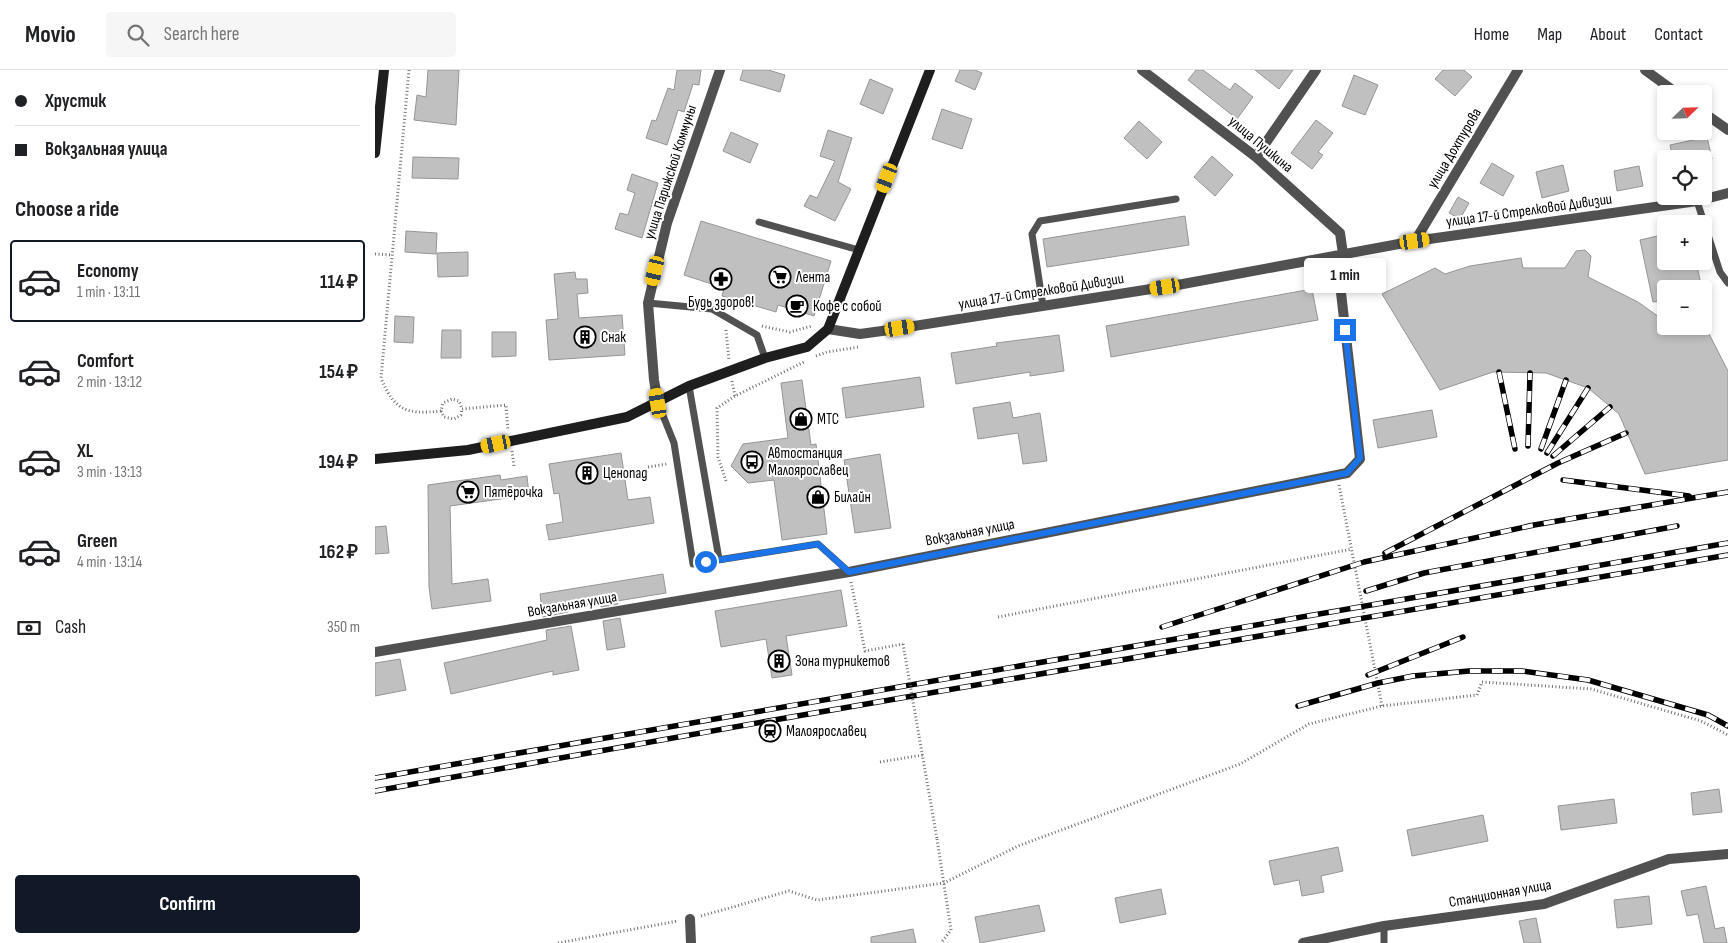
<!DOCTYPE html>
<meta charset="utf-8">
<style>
:root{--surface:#fff;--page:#f6f6f6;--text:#202124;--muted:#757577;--line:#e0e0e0;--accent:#111827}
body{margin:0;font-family:"Sofia Sans Condensed",sans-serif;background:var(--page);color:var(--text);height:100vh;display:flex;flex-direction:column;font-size:19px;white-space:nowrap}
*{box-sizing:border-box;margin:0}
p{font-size:16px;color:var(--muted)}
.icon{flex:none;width:28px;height:28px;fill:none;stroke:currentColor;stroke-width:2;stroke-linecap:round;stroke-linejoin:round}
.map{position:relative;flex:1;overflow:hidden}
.details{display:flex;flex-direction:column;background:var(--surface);width:375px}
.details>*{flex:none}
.guide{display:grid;align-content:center;height:110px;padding:0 15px;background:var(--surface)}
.needle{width:32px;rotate:67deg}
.tools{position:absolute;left:1282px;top:15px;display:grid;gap:10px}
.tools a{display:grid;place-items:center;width:55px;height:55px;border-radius:5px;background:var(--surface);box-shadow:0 2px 8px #0003;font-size:25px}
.end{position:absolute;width:22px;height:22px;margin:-11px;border:6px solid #1a73e8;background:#fff;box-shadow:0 0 0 2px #fff}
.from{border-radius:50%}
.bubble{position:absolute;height:35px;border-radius:5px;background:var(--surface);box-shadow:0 2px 8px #0003;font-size:16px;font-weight:700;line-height:35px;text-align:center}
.car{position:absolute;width:15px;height:30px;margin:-15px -8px;border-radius:6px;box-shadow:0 0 4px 1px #0007;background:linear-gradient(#f5c518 24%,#345 0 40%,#f5c518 0 76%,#345 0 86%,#f5c518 0)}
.guide b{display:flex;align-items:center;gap:18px;height:48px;font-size:19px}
.guide b+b{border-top:1px solid var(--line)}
.guide i{width:12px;height:12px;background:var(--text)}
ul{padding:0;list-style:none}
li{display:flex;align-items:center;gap:15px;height:82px;margin:0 10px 8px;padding:0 5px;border:2px solid transparent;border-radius:5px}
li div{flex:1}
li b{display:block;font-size:19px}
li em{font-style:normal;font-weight:700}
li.on{border-color:var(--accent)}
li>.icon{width:45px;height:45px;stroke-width:1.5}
h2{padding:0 15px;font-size:22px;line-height:60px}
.pay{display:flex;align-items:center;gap:12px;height:55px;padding:0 15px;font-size:19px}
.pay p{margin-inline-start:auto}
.action{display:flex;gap:10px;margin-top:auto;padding:10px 15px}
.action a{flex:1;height:58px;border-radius:5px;background:var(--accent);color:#fff;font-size:20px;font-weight:700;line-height:58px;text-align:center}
header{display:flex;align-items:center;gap:30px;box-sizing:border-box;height:70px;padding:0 25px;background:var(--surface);border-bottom:1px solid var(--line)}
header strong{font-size:24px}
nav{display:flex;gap:28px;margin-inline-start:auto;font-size:18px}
.search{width:350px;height:45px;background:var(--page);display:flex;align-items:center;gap:12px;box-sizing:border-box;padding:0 18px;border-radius:5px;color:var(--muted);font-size:19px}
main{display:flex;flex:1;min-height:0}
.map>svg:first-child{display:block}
</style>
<header>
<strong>Movio</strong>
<div class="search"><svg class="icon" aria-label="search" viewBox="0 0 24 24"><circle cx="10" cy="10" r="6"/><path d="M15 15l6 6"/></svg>Search here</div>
<nav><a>Home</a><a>Map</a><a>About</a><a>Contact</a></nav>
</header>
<main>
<section class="details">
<div class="guide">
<b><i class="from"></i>Хрустик</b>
<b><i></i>Вокзальная улица</b>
</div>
<h2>Choose a ride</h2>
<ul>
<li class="on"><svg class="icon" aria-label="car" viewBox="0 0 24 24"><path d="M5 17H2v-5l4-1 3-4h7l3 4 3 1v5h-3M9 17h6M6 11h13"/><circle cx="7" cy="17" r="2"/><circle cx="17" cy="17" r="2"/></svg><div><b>Economy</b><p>1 min · 13:11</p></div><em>114 ₽</em></li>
<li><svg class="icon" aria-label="car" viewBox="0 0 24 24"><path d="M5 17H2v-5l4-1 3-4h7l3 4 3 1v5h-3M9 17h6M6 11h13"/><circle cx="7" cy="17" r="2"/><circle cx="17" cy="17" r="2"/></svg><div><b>Comfort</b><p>2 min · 13:12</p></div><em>154 ₽</em></li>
<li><svg class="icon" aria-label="car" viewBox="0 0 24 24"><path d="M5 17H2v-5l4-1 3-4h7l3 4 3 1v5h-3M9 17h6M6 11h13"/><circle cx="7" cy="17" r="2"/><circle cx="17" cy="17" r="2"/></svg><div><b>XL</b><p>3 min · 13:13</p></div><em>194 ₽</em></li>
<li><svg class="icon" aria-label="car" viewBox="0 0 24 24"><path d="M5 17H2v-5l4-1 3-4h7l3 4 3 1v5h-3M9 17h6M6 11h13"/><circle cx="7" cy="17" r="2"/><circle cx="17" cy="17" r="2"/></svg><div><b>Green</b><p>4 min · 13:14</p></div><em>162 ₽</em></li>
</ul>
<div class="pay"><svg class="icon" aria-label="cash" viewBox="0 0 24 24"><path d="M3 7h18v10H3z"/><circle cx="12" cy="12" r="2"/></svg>Cash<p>350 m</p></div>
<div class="action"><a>Confirm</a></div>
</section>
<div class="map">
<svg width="1353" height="873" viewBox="0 0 1353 873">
<rect width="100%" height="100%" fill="#fff"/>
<path fill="#c0c0c0" stroke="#959595" d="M53 0H84L81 55 39 50 42 25 51 27Z
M302 0H326L324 15 318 14 309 42 303 40 292 75 271 68 277 50 281 51 293 18 299 20Z
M368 0H393L410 5 405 22 365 10Z
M585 0H600L607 3 600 20 580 11Z
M821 0H828L855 20 860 13 878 27 862 49 813 10Z
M880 0H918L904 19Z
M1068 0H1089L1097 7 1080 26 1060 9Z
M979 5 1003 15 990 45 967 36Z
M495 9 518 19 508 44 485 34Z
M567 39 597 49 587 79 557 69Z
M941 50 958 63 943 82 948 85 937 99 916 83Z
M764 51 787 72 772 89 749 68Z
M453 60 477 68 463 112 476 119 460 151 429 136 435 125 442 128 460 91 445 86Z
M356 62 383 74 375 93 348 81Z
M1332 67 1337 89H1298L1295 75Z
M837 86 858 105 840 126 819 107Z
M38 87 84 88 83 109 37 108Z
M1117 93 1139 106 1128 126 1105 113Z
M1188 95 1194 121 1167 128 1161 102Z
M1264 96 1268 116 1242 121 1239 101Z
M257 104 283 113 267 168 240 159 245 143 253 145 260 123 252 120Z
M1083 127 1094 133 1085 149 1074 143Z
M810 146 814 175 672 197 668 169Z
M326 151 456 191 439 246 403 235 401 242 347 226 349 218 309 205Z
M31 161 62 163 61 184 30 182Z
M1291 164V191H1321L1327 219H1291V230L1278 232 1265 170Z
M1210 180 1216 186 1213 207 1263 232 1291 252V256H1330L1353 301V390L1270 404 1244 344 1213 318 1171 303 1118 302 1065 320 1007 224 1060 198 1070 204 1095 196 1146 188 1148 198H1190L1201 181Z
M93 182V206L63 207 62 183Z
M200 202 201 209H212L213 223 202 224 204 248 247 245 250 285 174 290 171 250 183 249 179 204Z
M937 219 943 250 736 287 731 256Z
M20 246 39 247 38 273 19 272Z
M67 260H86V288H66Z
M117 262H141V286L117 287Z
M684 265 689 301 655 306V302L581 314 576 283 622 276 621 273Z
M545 307 549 337 471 348 467 318Z
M427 310 436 375 441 374 452 464 407 470 399 410 373 413 356 396 368 374 413 368 406 313Z
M635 332 638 348 665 343 672 391 648 394 643 363 603 369 598 338Z
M1057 340 1062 367 1003 378 998 350Z
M246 383 253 430 275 427 279 453 174 470 171 455 188 452 184 423 179 424 174 394Z
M505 384 516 458 480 463 469 390Z
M125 405 126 410 152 406 154 425 75 436 77 514 113 509 116 531 57 539 54 517 53 415Z
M11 456 14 483 0 484V457Z
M288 504 291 523 242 531 243 534 226 537 225 533 192 538 193 542 168 547 165 524Z
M466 520 472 556 411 566 417 605 397 608 391 569 346 577 340 541Z
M245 548 250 577 232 580 228 551Z
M196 556 204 600 178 605V601L76 624 69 593 172 570 171 560Z
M25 589 31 620 0 626V593Z
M1344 719 1347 742 1318 745 1316 723Z
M1239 729 1242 753 1186 760 1183 736Z
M1108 745 1113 771 1037 786 1032 760Z
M963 777 968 801 946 806 949 822 927 826 924 810 899 815 894 791Z
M1331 816 1340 859 1349 857 1352 873H1329L1323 844 1312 846 1306 821Z
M786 819 791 844 745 853 740 828Z
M1274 826 1277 854 1242 858 1239 830Z
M664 835 670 861 605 873 600 847Z
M1161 848 1166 873H1149L1144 851Z
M538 859 541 873H496V867Z"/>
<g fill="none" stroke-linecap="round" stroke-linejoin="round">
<path stroke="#737373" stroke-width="3" stroke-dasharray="1 2.5" stroke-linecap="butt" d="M34 0 6 308C19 340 31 345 66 341L68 333 77 329 84 331 87 339 131 335 133 361
M0 184 17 185
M387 256 415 262 437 256
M351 260 354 291
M441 286 452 282 484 277
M357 311 360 326
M66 341 69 347 79 349 86 345 87 339
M137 381 139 396
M273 397 292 394
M351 411 343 387 342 338 360 326 429 292
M964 415 1007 636
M476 512 490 581 528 574
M623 547 977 479
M505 692 548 685
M562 769 576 860 566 873
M326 846 414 821 442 830 569 813 643 776 865 694 934 654 1007 636 1102 625 1107 612 1216 619 1326 651 1353 665
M183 873 303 851"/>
<path stroke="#515151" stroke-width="7" d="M1322 131 1345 202 1353 213
M384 152 484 180
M273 233 337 239 382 265 390 288
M668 236 657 164 665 151 801 129
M314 316 344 489
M283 333 299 373 318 494 443 474 474 502
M1009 856V873"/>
<path stroke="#515151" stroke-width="10" d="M1040 171 1143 0"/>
<path stroke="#515151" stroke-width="10" d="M1270 0 1303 24
M1329 43 1353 60
M881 87 941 0
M453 259 485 264 507 261 808 214 1040 171 1322 131 1353 123
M283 333 279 310 273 233 292 153 345 0
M0 582 474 502 972 403 985 389 964 205 968 184 965 163 881 87 767 0
M315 849 316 873
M928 873 1009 856 1169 834 1294 789 1353 784"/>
<path stroke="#1e1e1e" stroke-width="10" d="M0 83 9 0
M0 389 93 380 252 347 314 316 390 288 432 277 453 259 555 0"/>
<g stroke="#000" stroke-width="5.5">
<path id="rail" d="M1124 302 1140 379
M1153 376 1155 303
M1166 379 1191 310
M1172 383 1213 318
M1178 386 1235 337
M1188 410 1314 426
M1010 483 1183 393 1251 363
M991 521 1049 503 1302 456
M787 557 989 492 1159 455 1353 422
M993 605 1088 567
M923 636 1003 613 1038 606 1094 601H1147L1213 610 1333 645 1353 656
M0 708 1353 473
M0 721 399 650 1353 485"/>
</g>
<use href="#rail" stroke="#fff" stroke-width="4" stroke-dasharray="11" stroke-linecap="butt"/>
<path stroke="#737373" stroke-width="3" stroke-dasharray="1 2.5" stroke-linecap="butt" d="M528 574 562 769"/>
</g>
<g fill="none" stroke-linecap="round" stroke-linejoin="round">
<path stroke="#1a73e8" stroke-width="6" d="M331 492 443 474 474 502 972 403 985 388 970 260"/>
</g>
<defs>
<g id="supermarket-ring" transform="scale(1.125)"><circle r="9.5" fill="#fff" stroke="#000" stroke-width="1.5"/><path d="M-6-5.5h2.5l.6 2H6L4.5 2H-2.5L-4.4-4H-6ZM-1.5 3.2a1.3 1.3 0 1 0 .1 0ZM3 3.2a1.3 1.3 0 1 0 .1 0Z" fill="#000"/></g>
<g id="pharmacy-ring" transform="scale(1.125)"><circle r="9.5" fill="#fff" stroke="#000" stroke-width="1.5"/><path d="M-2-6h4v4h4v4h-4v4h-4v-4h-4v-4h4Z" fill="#000"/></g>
<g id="cafe-ring" transform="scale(1.125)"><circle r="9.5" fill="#fff" stroke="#000" stroke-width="1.5"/><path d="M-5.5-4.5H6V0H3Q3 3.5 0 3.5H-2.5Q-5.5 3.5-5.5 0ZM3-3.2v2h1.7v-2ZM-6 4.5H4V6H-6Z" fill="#000"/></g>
<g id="building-ring" transform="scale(1.125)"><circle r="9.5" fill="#fff" stroke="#000" stroke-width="1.5"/><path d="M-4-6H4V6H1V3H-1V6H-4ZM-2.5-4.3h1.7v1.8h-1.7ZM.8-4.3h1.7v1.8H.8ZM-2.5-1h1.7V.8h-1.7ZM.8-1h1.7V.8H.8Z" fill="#000"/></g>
<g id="shop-ring" transform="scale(1.125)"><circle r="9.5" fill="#fff" stroke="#000" stroke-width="1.5"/><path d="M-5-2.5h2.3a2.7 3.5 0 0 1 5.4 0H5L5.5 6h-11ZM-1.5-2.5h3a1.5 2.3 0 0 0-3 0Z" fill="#000"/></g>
<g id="bus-ring" transform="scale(1.125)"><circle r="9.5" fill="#fff" stroke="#000" stroke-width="1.5"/><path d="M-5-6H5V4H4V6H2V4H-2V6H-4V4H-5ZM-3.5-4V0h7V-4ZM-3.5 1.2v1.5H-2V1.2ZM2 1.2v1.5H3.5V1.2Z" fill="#000"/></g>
<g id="station-ring" transform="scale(1.125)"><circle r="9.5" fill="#fff" stroke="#000" stroke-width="1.5"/><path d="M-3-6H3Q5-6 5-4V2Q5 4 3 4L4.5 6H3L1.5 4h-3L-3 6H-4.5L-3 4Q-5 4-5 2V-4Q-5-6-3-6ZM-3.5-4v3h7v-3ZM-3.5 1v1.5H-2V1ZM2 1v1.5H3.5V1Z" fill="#000"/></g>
</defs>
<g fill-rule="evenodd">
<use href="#supermarket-ring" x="405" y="207"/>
<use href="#pharmacy-ring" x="346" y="209"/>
<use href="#cafe-ring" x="422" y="236"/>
<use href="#building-ring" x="210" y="267"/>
<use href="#shop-ring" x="426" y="349"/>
<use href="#bus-ring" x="377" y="392"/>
<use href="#building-ring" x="212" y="403"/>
<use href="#supermarket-ring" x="93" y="422"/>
<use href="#shop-ring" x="443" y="427"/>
<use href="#building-ring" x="404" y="591"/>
<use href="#station-ring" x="395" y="661"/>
</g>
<g text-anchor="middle" stroke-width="4" stroke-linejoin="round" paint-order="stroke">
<g font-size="15" fill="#000" stroke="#fff">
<text transform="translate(886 74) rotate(40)" y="5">улица Пушкина</text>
<text transform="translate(1079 78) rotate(-59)" y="5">улица Дохтурова</text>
<text transform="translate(295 102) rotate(-72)" y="5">улица Парижской Коммуны</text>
<text transform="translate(1154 140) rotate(-8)" y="5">улица 17-й Стрелковой Дивизии</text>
<text transform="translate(666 221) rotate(-9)" y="5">улица 17-й Стрелковой Дивизии</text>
<text transform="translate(595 462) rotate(-11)" y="5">Вокзальная улица</text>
<text transform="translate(197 534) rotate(-10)" y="5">Вокзальная улица</text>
<text transform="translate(1125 823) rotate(-10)" y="5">Станционная улица</text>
</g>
<g font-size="15" fill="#000" stroke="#fff" text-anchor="start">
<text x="421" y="212">Лента</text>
<text x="346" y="237" text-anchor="middle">Будь здоров!</text>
<text x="438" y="241">Кофе с собой</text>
<text x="226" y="272">Снак</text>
<text x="442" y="354">МТС</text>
<text x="393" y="388">Автостанция<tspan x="393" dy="17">Малоярославец</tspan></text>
<text x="228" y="408">Ценопад</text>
<text x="109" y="427">Пятёрочка</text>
<text x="459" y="432">Билайн</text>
<text x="420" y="596">Зона турникетов</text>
<text x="411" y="666">Малоярославец</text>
</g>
</g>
</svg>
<div class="tools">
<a><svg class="needle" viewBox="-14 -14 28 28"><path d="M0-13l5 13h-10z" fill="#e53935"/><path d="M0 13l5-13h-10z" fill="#757577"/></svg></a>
<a><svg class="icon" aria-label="locate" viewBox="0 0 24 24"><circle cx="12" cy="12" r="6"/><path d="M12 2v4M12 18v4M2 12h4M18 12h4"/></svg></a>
<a>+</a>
<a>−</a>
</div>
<i class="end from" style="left:331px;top:492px"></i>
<i class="end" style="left:970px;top:260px"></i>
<div class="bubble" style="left:929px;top:188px;width:82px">1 min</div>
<i class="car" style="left:512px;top:108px;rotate:201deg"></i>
<i class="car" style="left:1040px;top:171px;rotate:82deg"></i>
<i class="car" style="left:280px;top:201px;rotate:193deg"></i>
<i class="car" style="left:790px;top:217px;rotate:261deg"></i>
<i class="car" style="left:525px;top:258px;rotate:81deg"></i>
<i class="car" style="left:283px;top:333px;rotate:350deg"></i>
<i class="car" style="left:121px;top:374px;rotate:258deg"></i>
</div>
</main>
